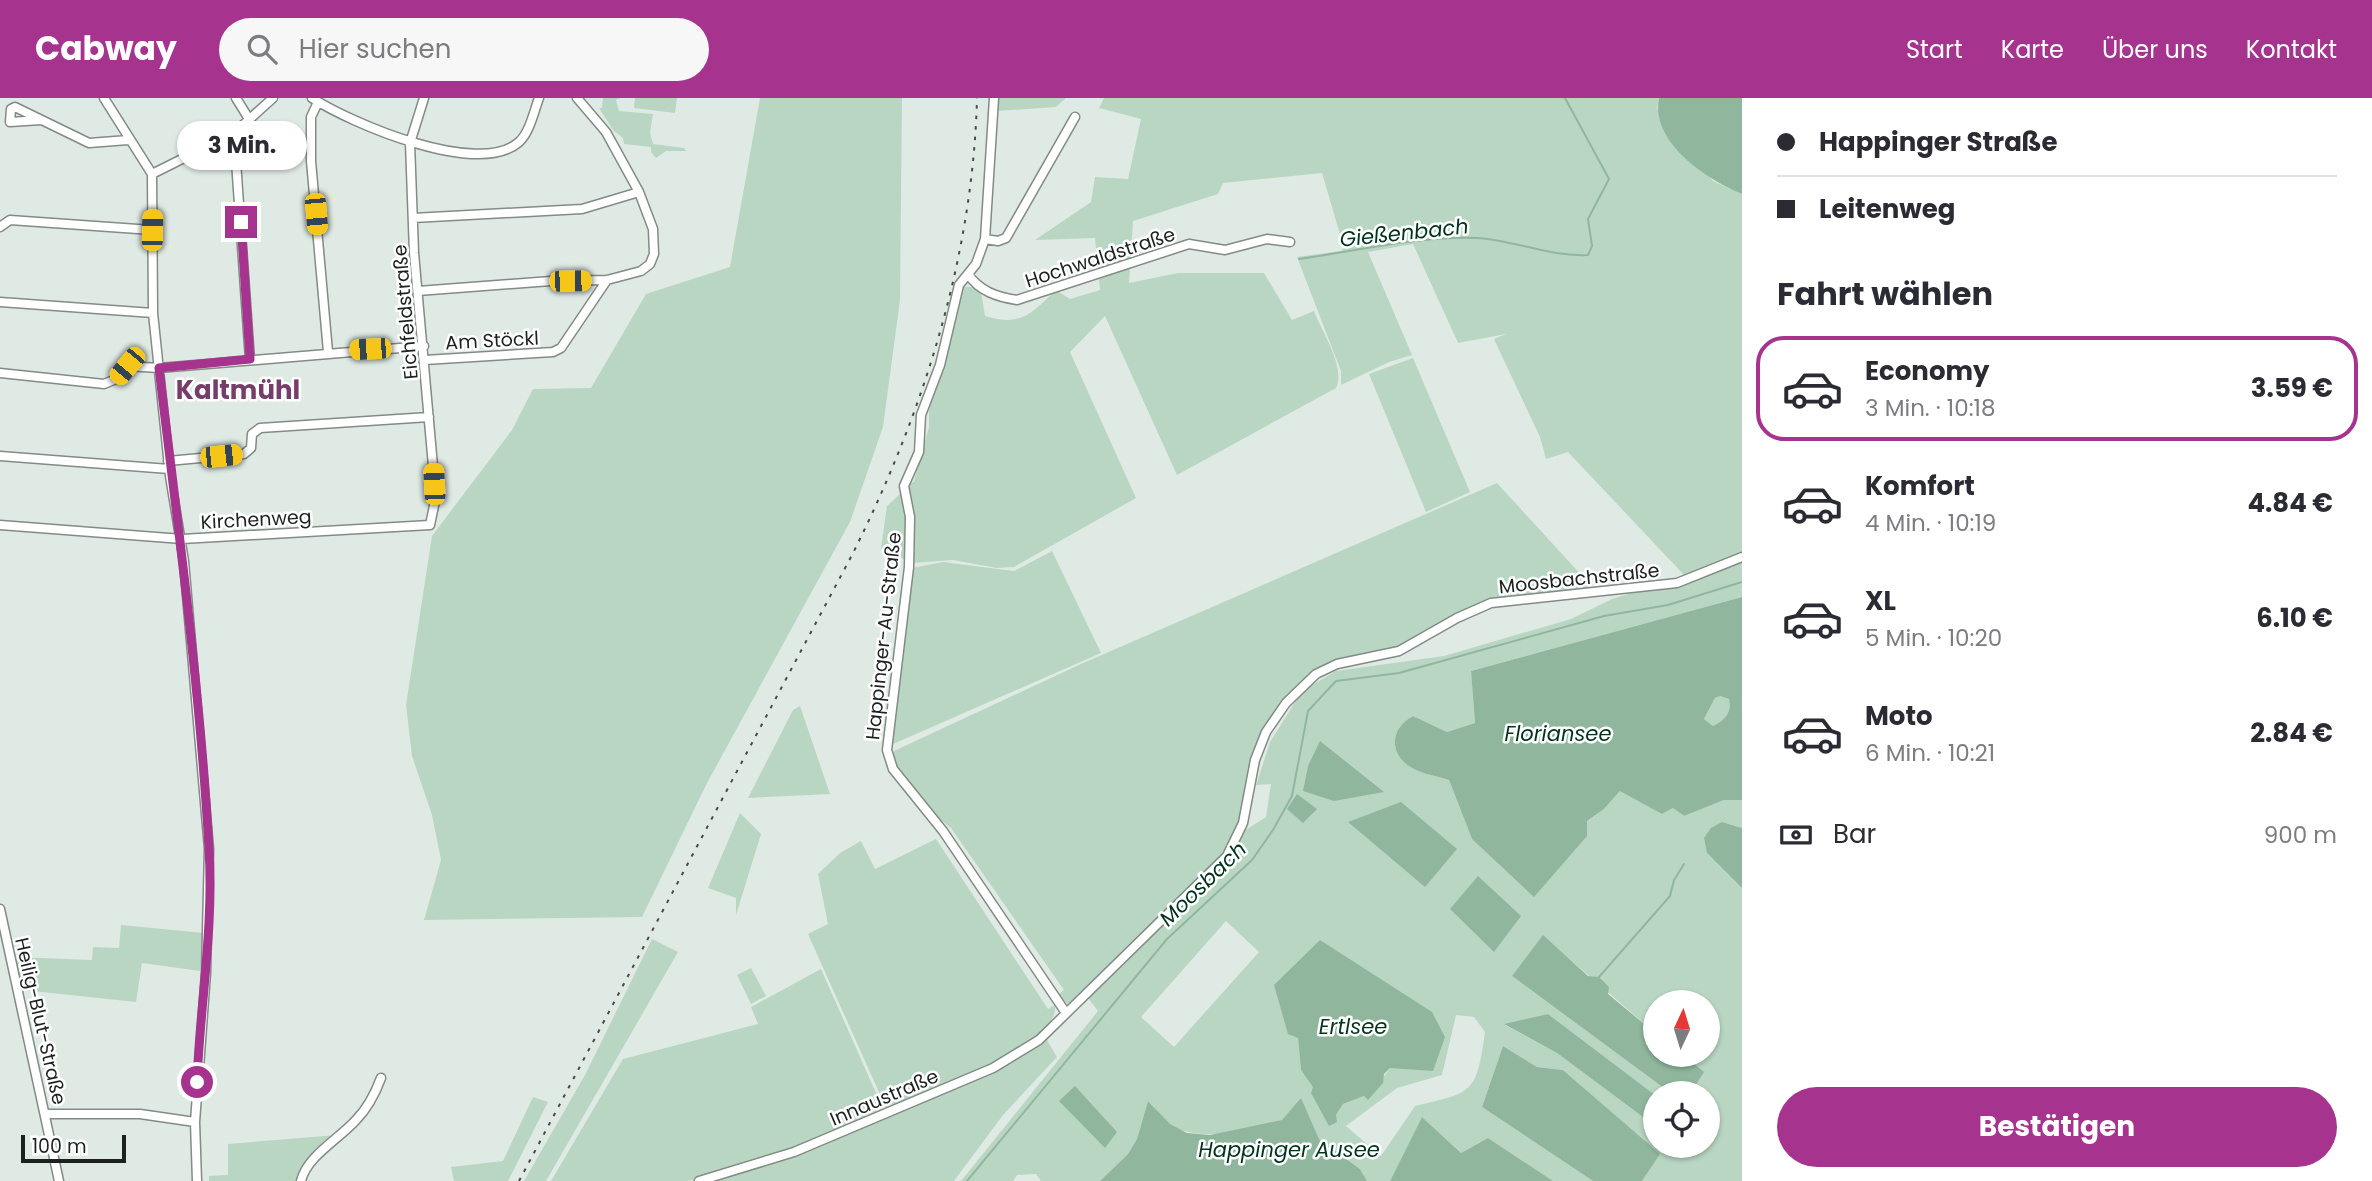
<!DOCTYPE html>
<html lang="de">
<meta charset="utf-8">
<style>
:root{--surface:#fff;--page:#f7f7f7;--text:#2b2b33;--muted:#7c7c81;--line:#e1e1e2;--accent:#a6348f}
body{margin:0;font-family:Poppins,sans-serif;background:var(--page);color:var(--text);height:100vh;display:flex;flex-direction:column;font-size:26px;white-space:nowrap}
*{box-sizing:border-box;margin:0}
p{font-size:23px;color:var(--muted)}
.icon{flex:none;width:38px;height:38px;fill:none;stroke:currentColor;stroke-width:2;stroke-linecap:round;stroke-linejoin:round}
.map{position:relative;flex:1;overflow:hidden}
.side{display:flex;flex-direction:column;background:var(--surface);width:630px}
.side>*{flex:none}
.banner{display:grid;align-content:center;height:154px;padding:0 35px;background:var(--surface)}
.needle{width:46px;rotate:4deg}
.fabs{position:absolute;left:1643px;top:892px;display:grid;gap:14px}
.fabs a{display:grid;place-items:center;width:77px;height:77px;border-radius:50%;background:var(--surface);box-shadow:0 2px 5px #0004;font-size:35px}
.scale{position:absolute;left:21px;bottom:18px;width:105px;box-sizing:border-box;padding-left:7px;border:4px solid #1d211f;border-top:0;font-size:19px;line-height:24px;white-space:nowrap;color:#1d211f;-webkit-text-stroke:5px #fff;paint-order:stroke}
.end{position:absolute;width:32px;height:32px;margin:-16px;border:9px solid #a6348f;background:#fff;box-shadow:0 0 0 4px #fff}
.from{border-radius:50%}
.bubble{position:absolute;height:49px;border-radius:24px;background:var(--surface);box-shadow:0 2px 5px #0004;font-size:23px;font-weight:700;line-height:49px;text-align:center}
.car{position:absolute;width:21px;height:42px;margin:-21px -10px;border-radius:9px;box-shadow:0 0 5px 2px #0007;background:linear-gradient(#f5c518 24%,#345 0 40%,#f5c518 0 76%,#345 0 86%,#f5c518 0)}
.banner b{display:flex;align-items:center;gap:24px;height:66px;font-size:26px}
.banner b+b{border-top:2px solid var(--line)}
.banner i{width:18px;height:18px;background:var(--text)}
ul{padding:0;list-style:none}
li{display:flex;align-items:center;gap:21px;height:105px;margin:0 14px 10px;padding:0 21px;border:4px solid transparent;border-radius:28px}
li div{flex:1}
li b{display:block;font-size:26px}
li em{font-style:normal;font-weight:700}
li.on{border-color:var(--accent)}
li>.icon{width:63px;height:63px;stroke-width:1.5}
h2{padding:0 35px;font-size:32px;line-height:84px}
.pay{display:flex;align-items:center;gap:18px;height:77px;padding:0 35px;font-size:26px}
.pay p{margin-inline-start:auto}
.cta{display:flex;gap:14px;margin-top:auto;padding:14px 35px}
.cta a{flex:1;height:80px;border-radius:42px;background:var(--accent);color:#fff;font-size:28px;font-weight:700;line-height:80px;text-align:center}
header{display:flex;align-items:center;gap:42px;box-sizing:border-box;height:98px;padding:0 35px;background:var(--accent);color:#fff}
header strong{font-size:33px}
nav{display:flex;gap:38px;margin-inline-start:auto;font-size:24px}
.search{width:490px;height:63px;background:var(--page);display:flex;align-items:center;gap:18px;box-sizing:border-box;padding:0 24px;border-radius:38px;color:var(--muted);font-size:26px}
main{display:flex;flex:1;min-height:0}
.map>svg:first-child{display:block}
</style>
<header>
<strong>Cabway</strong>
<div class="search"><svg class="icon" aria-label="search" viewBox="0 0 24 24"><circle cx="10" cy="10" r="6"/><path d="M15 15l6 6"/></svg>Hier suchen</div>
<nav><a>Start</a><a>Karte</a><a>Über uns</a><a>Kontakt</a></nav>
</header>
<main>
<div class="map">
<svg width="1742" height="1083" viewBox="0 0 1742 1083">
<rect width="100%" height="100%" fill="#e0eae4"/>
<path fill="#b9d6c3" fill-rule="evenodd" d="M603 0H620L616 2 619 13 653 16 650 35 653 46 684 50 686 53H666L656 60 651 54V49L624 46 623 40 613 32 599 10H602Z
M635 0H677L675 15 634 10Z
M760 0H902L900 202 883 329 850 424 707 685 642 819 424 822 441 762 432 717 412 658 406 607 432 438 512 332 533 291 591 290 646 196 730 169Z
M996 0H1066L1056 9 997 13Z
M1104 0H1659L1657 10 1713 83 1742 96V499L1471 573 1475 625 1447 634 1413 618C1390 630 1388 656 1412 670 1422 676 1437 678 1449 682L1472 741 1587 723 1604 711 1621 692 1662 716 1673 710 1684 718 1724 702H1742V730L1722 724 1707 755 1742 790V1083H1642L1659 1056 1563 972 1537 969 1503 948 1482 1009 1593 1083H1553L1488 1040 1461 1055 1422 1019 1390 1083H1367L1360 1071 1288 1019C1264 1035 1195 1044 1171 1027 1162 1021 1156 1010 1148 1003L1137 1041 1128 1056 1100 1083H1041L1036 1076 1017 1077 1013 1083H961L1098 913 1088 900 1226 766 1244 733 1266 719 1271 686 1256 687 1270 644 1302 593 1336 573 1444 558 1571 521 1612 501 1685 478 1568 354 1546 361 1540 339 1494 241 1506 236 1458 245 1413 146 1368 154 1412 257 1389 264 1341 287V273L1297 159 1341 153 1344 150 1322 75 1223 85 1218 96 1133 123 1129 185 1178 175H1264L1292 222 1314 213C1322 234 1346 269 1336 290L1177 377 1105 218 1070 254 1136 400 1014 469 997 470 953 462 912 465 881 450 887 408 914 383 929 329V311L961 189H973L981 194 985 218C1021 229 1031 216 1056 192L1070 201 1100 192 1095 140 1035 142 1091 104 1095 79 1128 81 1141 21 1099 10ZM1226 823 1259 854 1174 949 1141 919ZM1543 838 1655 935 1656 905H1708V957H1683L1703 974 1690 996H1708V1048H1656L1655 1028 1557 955 1505 927 1548 916 1655 997 1672 996 1512 878ZM1456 917 1474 919 1485 934C1476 996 1474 994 1415 1008L1381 1058 1346 1028 1397 990 1442 977ZM1298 939 1401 970H1390L1368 1001 1364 998 1343 1006 1336 1017 1301 972Z
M1413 260 1470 394 1426 414 1369 276Z
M1497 385 1596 493 1497 502 1399 551 1315 574 1267 628 1236 734 1227 752 1197 787 1070 905H1066L1059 896 1064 892 951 730C935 718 888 673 894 653L1081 566Z
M1052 453 1101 555 891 647 912 470 943 464 1014 473Z
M1720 598 1729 601C1732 615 1725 622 1713 628L1704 621 1715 600Z
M800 608 830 696 748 700 793 612Z
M740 715 761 736 736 817V800L708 790Z
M936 741 1048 911 1055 907C1060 950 922 997 887 1012L808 836 828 826 818 776 840 755 861 743 875 771Z
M121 827 204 835 200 873 142 865 136 904 23 892 15 859 92 862 93 849 119 850Z
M652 841 678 854 546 1083H524L585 977Z
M751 870 766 898 751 906 737 877Z
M821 871 884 1013C821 1040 754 1074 686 1083 642 1083 595 1083 551 1083L623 961 758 926 751 909Z
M1047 942 1057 959 1003 1017 954 1083H712L789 1059 1009 963Z
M533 999 548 1004 508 1083H454L451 1069 503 1063Z
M337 1037 299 1083H209V1078L228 1077V1046Z"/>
<path fill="#90b79e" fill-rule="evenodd" d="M1659 0H1742V96C1707 82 1650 44 1659 0Z
M1742 499V702H1724L1684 718 1673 710 1662 716 1620 693 1604 711 1587 723V738L1534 799 1472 741 1449 682C1437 678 1422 676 1412 670 1388 656 1390 630 1413 618L1447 634 1475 625 1471 573ZM1720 598 1729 601C1732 615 1725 622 1713 628L1704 621 1715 600Z
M1320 643 1384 694 1334 703 1303 693 1308 668Z
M1297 696 1317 711 1303 725 1287 711Z
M1401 704 1457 751 1425 789 1348 724Z
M1722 724 1742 730V790L1707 755 1704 740 1711 730Z
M1478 778 1521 818 1494 854 1450 811Z
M1543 837 1588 878 1599 879 1609 889 1608 896 1655 935 1656 957H1683L1704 974 1690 996H1672L1512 878Z
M1320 842 1432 914 1445 939 1433 973 1390 970 1384 976 1383 985 1368 1002 1364 998 1343 1006 1336 1017 1337 1024 1329 1028 1311 995 1313 989 1301 972 1298 940 1288 936 1274 887Z
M1548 916 1655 997V1028L1557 955 1504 926Z
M1503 948 1537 969 1563 972 1660 1056 1642 1083H1593L1482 1009Z
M1075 988 1117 1034 1105 1050 1059 1003Z
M1301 1000 1319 1041 1360 1071 1367 1083H1100L1128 1056 1137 1041 1148 1003 1170 1026 1187 1035 1210 1037 1282 1022Z
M1422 1019 1461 1055 1488 1040 1553 1083H1390Z"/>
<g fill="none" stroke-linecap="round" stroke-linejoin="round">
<path stroke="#90b79e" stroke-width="2" d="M1299 161C1357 153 1418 138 1476 140 1515 142 1549 159 1588 157L1592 148 1588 121 1609 81 1565 0
M1599 879 1670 798 1674 782 1684 766
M967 1083 1167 841 1252 762 1273 732 1292 698 1308 613 1336 583 1399 575 1604 518 1668 507 1742 484"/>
<g stroke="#828b85" stroke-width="11">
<path id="minor" d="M104 0 152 76 153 215 170 378 184 463 209 751 206 875 195 1024 197 1083
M236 0 249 21
M312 0C351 25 478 80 519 44 530 34 534 13 539 0
M994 0 985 141 976 166 959 187 940 267 921 317 919 354 904 388 910 419 909 469 887 652 893 671 943 733 1066 915
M318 4 311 19V63L328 254
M41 22 10 24 11 11 15 9 89 45 128 42
M234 35 250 262
M152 76 234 35 273 0
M413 120 582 111 639 94
M0 129 10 122 152 132
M985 141 998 143 1006 140 1075 19
M968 176C979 193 997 199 1017 202L1189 146 1225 152 1267 141 1290 144
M418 193 551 183 607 182 641 173 650 166 654 156 653 131 639 94 606 34 577 0
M0 204 153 215
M425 262 553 254 561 250 607 182
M0 275 104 286 116 281 127 268 159 270 424 248
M0 358 169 371
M168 363 244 356 251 350 252 336 260 330 429 319
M0 427 182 441 430 427 435 403 433 368 414 155 410 45 424 0
M0 811 59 1083
M45 1016H140L195 1024
M301 1083C307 1058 339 1041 356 1022 368 1010 375 996 381 980
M699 1083 794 1054 993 970 1039 942 1227 758 1243 725 1255 662 1266 634 1286 605 1316 576 1337 566 1399 553 1457 520 1491 505 1677 485 1742 459"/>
</g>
<use href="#minor" stroke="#fff" stroke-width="8"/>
<path stroke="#454b48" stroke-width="2" stroke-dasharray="3.5 7" stroke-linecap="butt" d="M519 1083 852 457C923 316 973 159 977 0"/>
</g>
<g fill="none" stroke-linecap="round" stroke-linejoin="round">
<path stroke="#a6348f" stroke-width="9" d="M197 984C200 906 214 829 209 751 200 590 178 429 159 270L250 261 241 124"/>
</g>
<g text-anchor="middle" stroke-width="5" stroke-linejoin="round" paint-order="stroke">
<g font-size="19" fill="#1d211f" stroke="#fff">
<text transform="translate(1100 159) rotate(-18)" y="7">Hochwaldstraße</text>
<text transform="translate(405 214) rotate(-95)" y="7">Eichfeldstraße</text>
<text transform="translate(492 242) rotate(-3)" y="7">Am Stöckl</text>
<text transform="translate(256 421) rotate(-3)" y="7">Kirchenweg</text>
<text transform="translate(1579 480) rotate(-6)" y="7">Moosbachstraße</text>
<text transform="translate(883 538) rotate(-84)" y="7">Happinger-Au-Straße</text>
<text transform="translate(41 923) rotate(77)" y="7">Heilig-Blut-Straße</text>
<text transform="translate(884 999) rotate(-23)" y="7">Innaustraße</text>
</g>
<g font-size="21" font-style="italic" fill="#00331b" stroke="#fff">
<text transform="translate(1404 135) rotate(-6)" y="7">Gießenbach</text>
<text x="1558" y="643">Floriansee</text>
<text transform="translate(1203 786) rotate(-44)" y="7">Moosbach</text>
<text x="1353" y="936">Ertlsee</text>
<text x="1289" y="1059">Happinger Ausee</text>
</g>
<g font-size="26" font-weight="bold" fill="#773d69" stroke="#fff">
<text x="238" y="301">Kaltmühl</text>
</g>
</g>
</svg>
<div class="fabs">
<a><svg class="needle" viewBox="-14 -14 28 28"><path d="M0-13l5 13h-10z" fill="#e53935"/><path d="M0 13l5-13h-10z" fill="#7c7c81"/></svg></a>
<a><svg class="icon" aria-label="locate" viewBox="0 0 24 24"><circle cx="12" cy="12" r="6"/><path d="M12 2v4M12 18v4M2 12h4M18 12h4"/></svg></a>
</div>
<div class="scale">100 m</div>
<i class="end from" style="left:197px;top:984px"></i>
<i class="end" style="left:241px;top:124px"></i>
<div class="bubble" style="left:177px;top:23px;width:130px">3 Min.</div>
<i class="car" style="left:316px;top:116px;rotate:175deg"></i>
<i class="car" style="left:152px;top:132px;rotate:1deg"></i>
<i class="car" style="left:570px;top:183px;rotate:89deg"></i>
<i class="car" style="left:370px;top:251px;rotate:267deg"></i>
<i class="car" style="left:127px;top:268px;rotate:220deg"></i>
<i class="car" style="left:221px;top:358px;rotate:84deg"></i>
<i class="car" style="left:434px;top:386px;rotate:357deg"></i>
</div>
<section class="side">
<div class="banner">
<b><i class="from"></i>Happinger Straße</b>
<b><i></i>Leitenweg</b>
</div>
<h2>Fahrt wählen</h2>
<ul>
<li class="on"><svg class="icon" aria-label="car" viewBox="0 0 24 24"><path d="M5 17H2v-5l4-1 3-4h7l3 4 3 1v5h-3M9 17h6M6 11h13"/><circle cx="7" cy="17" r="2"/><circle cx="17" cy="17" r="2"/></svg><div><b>Economy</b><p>3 Min. · 10:18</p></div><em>3.59 €</em></li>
<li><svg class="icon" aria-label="car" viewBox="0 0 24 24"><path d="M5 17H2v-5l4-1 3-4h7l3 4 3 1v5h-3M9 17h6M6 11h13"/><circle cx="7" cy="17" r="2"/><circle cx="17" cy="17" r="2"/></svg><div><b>Komfort</b><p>4 Min. · 10:19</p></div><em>4.84 €</em></li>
<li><svg class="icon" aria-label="car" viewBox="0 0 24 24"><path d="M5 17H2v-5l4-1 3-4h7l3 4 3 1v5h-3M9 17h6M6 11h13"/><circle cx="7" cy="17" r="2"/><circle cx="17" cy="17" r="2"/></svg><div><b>XL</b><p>5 Min. · 10:20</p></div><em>6.10 €</em></li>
<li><svg class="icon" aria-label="car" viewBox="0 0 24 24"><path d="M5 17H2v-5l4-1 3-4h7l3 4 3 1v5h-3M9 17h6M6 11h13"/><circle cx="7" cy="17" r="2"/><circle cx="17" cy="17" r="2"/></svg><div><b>Moto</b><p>6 Min. · 10:21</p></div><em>2.84 €</em></li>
</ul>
<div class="pay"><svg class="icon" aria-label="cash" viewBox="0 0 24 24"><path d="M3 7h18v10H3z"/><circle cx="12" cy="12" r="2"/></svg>Bar<p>900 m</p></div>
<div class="cta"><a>Bestätigen</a></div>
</section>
</main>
